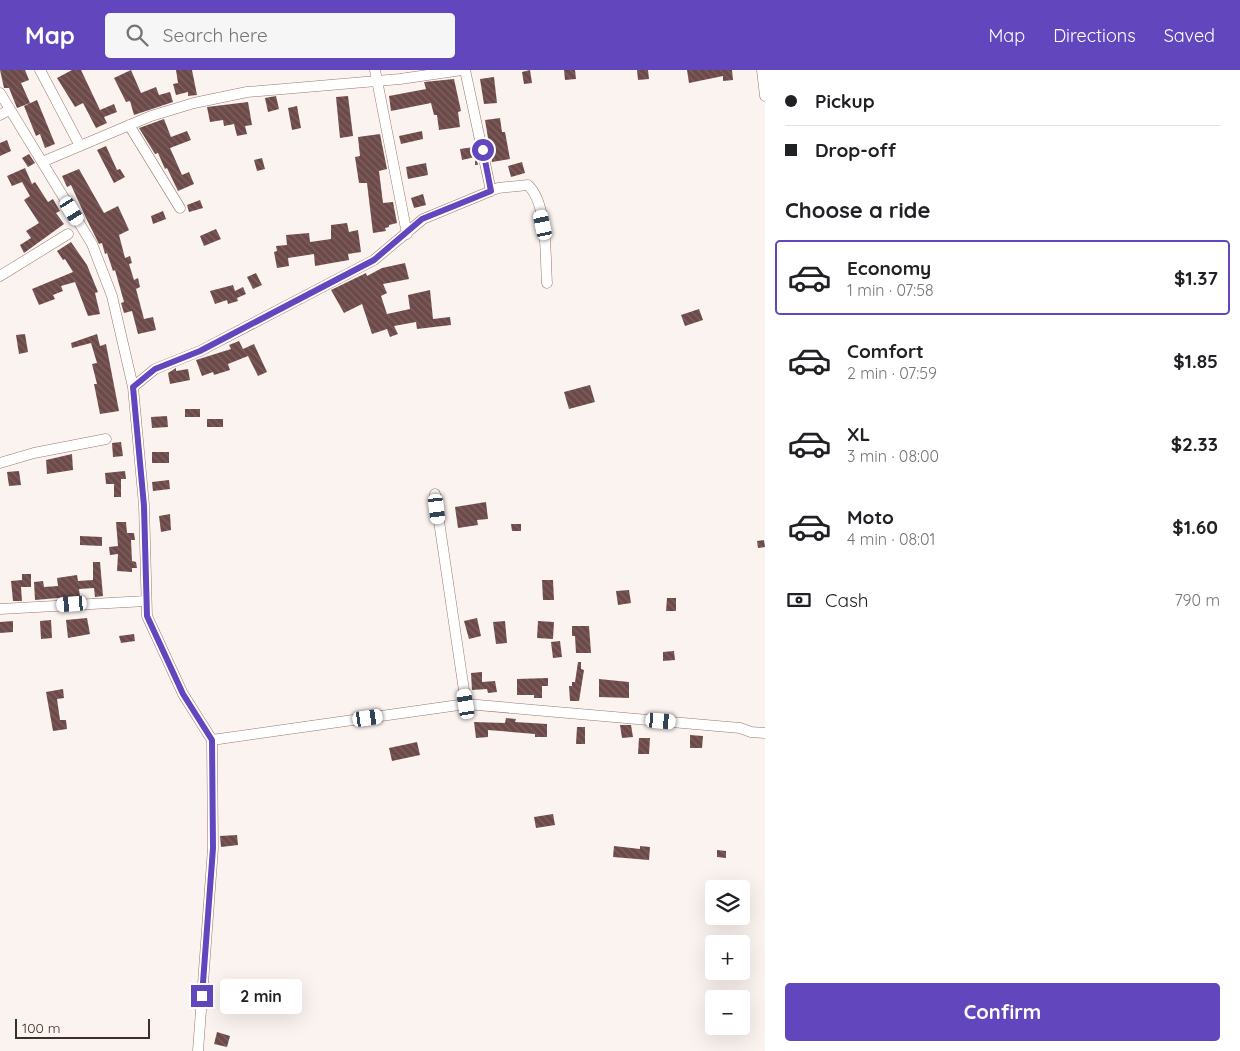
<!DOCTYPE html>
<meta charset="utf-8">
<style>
:root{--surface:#fff;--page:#f6f6f6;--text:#202124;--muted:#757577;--line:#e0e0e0;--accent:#6246be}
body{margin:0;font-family:Quicksand,sans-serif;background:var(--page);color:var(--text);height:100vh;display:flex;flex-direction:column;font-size:19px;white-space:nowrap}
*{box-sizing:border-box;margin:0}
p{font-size:16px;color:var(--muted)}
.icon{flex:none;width:28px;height:28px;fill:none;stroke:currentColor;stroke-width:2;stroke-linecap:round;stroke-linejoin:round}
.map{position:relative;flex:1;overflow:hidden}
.details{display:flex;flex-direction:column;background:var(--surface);width:475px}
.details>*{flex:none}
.banner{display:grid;align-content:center;height:110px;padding:0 20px;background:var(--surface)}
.fabs{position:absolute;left:705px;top:810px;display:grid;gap:10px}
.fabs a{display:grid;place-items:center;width:45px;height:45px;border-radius:5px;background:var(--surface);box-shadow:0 5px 20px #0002;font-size:25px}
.scale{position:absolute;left:15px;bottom:12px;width:135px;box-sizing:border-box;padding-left:5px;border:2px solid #3d2e29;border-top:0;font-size:14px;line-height:18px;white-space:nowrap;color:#3d2e29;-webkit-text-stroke:4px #fbf3f0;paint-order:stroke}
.end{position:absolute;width:22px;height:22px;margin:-11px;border:6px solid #6246be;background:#fff;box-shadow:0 0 0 2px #fff}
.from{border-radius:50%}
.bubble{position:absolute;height:35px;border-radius:5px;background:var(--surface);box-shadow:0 5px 20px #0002;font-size:16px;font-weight:800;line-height:35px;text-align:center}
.car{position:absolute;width:15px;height:30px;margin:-15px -8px;border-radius:6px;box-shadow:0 0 4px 1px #0007;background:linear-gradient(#fff 24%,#345 0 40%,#fff 0 76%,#345 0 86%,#fff 0)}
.banner b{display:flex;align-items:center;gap:18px;height:48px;font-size:19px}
.banner b+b{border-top:1px solid var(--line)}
.banner i{width:12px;height:12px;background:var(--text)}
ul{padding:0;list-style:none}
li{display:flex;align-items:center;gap:15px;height:75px;margin:0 10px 8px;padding:0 10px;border:2px solid transparent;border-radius:5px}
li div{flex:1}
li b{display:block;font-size:19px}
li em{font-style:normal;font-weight:800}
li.on{border-color:var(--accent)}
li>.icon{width:45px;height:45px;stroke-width:1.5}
h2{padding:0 20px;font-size:22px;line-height:60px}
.pay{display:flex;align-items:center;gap:12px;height:55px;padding:0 20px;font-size:19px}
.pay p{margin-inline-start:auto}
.cta{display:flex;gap:10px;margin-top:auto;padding:10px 20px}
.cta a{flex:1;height:58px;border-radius:5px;background:var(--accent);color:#fff;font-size:20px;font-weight:800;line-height:58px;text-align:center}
header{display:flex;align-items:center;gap:30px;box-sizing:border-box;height:70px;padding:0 25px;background:var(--accent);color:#fff}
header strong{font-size:24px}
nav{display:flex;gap:28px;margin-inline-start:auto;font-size:18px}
.search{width:350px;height:45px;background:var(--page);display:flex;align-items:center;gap:12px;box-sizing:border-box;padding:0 18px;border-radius:5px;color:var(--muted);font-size:19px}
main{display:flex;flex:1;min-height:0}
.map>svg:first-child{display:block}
</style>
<header>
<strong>Map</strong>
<div class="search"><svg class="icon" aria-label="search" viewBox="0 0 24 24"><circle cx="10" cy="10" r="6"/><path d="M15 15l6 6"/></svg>Search here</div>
<nav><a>Map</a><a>Directions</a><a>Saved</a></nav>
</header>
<main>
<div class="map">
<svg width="765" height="981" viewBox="0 0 765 981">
<defs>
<pattern id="building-back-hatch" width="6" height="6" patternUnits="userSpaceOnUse" patternTransform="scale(1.25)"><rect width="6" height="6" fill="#6d4a4a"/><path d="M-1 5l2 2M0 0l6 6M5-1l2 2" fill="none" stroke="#7f6261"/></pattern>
</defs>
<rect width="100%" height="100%" fill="#fbf3f0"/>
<path fill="url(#building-back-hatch)" d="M0 0H25L29 10 21 13 30 33 17 38 9 18H4Z
M72 0H81L100 40 114 34 117 42 104 47 107 53 96 58 83 33 75 37 57 8Z
M131 0 141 23 156 17 159 25 170 22 173 32 134 45 130 31 126 32 114 8Z
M176 0H192L197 25 188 26V22L176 25 173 14 178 13Z
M530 0 532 13 524 14 522 2Z
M564 0H575L576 9 565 10Z
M637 0H648L649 9 638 10Z
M687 0H732L733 10 723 11V6L689 13Z
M494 7 497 33 484 34 480 9Z
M454 9 461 41 458 42 460 57 439 60 437 45H434L431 33 391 41 389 26 426 19 424 12Z
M276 26 279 39 268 42 265 28Z
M348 26 353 66 340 68 336 27Z
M37 30 55 74 45 78 40 64 36 66 24 36Z
M248 32 252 55 245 56 247 64 237 66 234 54 224 56 223 50 210 52 207 37Z
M297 36 301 58 292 60 288 38Z
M500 48 502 62H505L510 89 492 92 485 50Z
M164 49 171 67 187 61 191 70 170 78 182 105 189 102 194 114 178 121 167 98 165 99 158 83 155 84 139 58Z
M422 61 423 69 401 74 399 66Z
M380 64 387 99 379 101 383 133 393 132 397 153 389 155V157L385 158 386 161 373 163 367 113H359L355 87 360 86 358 67Z
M7 70 11 81 0 86V73Z
M106 76 117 100 120 99 125 107 114 113 97 80Z
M474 77 478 95H475V87L462 90 460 79Z
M29 84 35 93 28 97 22 88Z
M262 88 265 99 257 101 254 90Z
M522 92 525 103 511 107 508 96Z
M426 93 428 105 408 109 406 97Z
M25 98 32 114 35 112 48 132 53 129 60 141 56 143 64 154 24 183 20 175 31 168 26 161 39 153 24 130 30 126 22 112 12 116 7 106Z
M79 99 104 143 118 136 129 160 119 165 125 188 130 186 132 193 129 194 134 210 138 208 140 217 136 219 144 249 153 247 156 260 138 264 132 241 124 243 121 233 124 232 115 200 113 201 107 183 105 184 102 173 99 174 87 150 71 115 67 117 62 106Z
M423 124 426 135 414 138 411 128Z
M200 130 203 138 189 142 187 135Z
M163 141 166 149 153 154 151 146Z
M347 153 349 162 358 160 361 182 348 184 349 190 315 196 314 184 288 188 289 196 277 198 274 182 277 181 276 176 287 175 286 165 309 163 310 172 331 169V155Z
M216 159 221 169 204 176 200 166Z
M71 172 87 195 98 222 95 223 100 244 88 246 75 212 61 216 63 221 53 225 55 229 39 235 32 219 73 202 65 189 63 190 57 181Z
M405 193 409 209 383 214 387 223 381 226 387 244 410 239 408 225 430 220 433 249 450 247 451 255 417 259 416 252 394 256 398 264 390 267 387 259 372 264 362 234 344 243 331 220 366 203 367 206 382 198Z
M256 203 262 215 253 219 247 207Z
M233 215 235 221 243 217 246 224 237 228 238 231 228 234 227 230 215 234 210 221Z
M699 239 703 250 685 256 681 245Z
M25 264 28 282 19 284 16 265Z
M97 264 100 276 106 274 119 341 100 344 94 314H97L92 294 97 293 91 273 72 278 71 273Z
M239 271 243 279 254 274 267 302 258 306 248 286 228 294 230 300 214 305 213 302 202 306 196 290 231 279 229 275Z
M176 298V301L188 299 190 310 170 314 168 303Z
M590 315 595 332 569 339 564 322Z
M185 339H200V347H185Z
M167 346 168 357 152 358 151 347Z
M207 349H223V357H207Z
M121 372 123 386 113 387 112 373Z
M152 382H169V393H152Z
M72 384 73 400 47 404 46 390Z
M19 401 21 415 9 416 7 402Z
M125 401 126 409H121V427H114V414H106L105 403Z
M169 410 170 419 153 421 152 412Z
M486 432 488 449 477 450 478 455 458 458 455 437Z
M170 444 171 460 161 462 159 446Z
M116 452H126L127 463H134L135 470H131L132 491 136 492 137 498H132V502L117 501 118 484 110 485 109 477 118 476Z
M511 454H521V461H512Z
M80 466 102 467V476L80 475Z
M764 470 765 477 758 478 757 471Z
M93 492H100L103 526 95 527 94 518 79 519 80 526 35 530 34 512 43 511 44 517 58 516 57 508 77 505 78 511 93 510Z
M22 504H31V517H21L22 531H13L11 511 22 510Z
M542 510H553L554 530H543Z
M629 520 631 533 618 535 616 521Z
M667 528H676V541H666Z
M87 548 90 564 68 568 66 550Z
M477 548 481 566 469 569 464 551Z
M51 550 52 568 41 569 40 551Z
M13 551V562L0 563V552Z
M505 551 507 573 496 574 493 552Z
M538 551 554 552 553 569 537 568Z
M572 556H589L591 583H576L575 566H572Z
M134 564 135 571 121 573 119 566Z
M560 571 562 587 553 588 551 572Z
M674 581 675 590 663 591V582Z
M578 592H581V599L584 600 579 631H570L569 616H572V612H575Z
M482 602V612L495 611 497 622 488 623 487 619 472 620 471 603Z
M548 608V616H542V628H534V625H517V609Z
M599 609 629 612V628L599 627Z
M63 619 64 628 57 629 60 650H66L67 659 53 661 46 622Z
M506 648 516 649 515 652 547 654V667H535V664L488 660V667L476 668 474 652 505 653Z
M620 655H631L633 667 622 668Z
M577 657H585V674H576Z
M690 665 703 666 702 678H690Z
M639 668H650L649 684H638Z
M417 672 420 685 392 691 389 678Z
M553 744 555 755 536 758 534 747Z
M237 765 238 775 221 777 220 766Z
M614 776 640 779V776L650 777 649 790 613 787Z
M717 780 726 781V788L717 787Z
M217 962 230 966 227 977 214 974Z"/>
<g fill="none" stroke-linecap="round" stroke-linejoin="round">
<g stroke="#9b786b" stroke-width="11">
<path id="minor" d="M40 0 79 74
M375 0 407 164
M465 0 491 121
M762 0 765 26
M0 23 92 174 112 226 133 317 144 435 147 546 183 624 212 670 213 778 198 981
M0 45 9 40
M129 55 180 138
M42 92 151 46 194 33 247 22 400 9 462 0
M0 206 68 164
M133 317 155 299 200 281 374 190 423 149 498 118 528 115C548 134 545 186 547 213
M0 393 34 383 106 369
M435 424 466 634
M0 539 146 531
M212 670 466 634 740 658 751 662 765 663"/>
</g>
<use href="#minor" stroke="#fff" stroke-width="10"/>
</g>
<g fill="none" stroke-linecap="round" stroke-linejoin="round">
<path stroke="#6246be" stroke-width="6" d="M202 926 213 778 212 670 183 624 147 546 144 436 133 317 155 299 200 281 374 190 422 149 491 121 483 80"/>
</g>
</svg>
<div class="fabs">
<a><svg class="icon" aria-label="layers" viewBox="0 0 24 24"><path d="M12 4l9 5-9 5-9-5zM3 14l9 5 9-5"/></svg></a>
<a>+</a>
<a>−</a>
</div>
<div class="scale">100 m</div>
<i class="end from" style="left:483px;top:80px"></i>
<i class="end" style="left:202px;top:926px"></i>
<div class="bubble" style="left:220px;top:909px;width:82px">2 min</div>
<i class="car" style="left:72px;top:141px;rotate:148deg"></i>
<i class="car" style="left:543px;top:155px;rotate:348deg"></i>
<i class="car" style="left:437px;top:439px;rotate:173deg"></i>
<i class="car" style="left:72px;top:534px;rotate:266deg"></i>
<i class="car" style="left:466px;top:634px;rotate:351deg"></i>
<i class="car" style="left:368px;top:648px;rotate:82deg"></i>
<i class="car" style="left:661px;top:651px;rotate:95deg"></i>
</div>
<section class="details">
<div class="banner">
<b><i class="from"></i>Pickup</b>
<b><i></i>Drop-off</b>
</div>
<h2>Choose a ride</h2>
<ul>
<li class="on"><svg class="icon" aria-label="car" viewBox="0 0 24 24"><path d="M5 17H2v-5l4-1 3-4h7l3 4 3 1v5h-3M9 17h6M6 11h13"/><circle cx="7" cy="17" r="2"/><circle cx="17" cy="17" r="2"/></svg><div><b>Economy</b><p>1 min · 07:58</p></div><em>$1.37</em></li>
<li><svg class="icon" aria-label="car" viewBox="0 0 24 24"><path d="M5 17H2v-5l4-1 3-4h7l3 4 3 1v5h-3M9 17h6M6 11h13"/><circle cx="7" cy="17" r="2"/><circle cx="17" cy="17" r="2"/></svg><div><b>Comfort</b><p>2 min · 07:59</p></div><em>$1.85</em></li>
<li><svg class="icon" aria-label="car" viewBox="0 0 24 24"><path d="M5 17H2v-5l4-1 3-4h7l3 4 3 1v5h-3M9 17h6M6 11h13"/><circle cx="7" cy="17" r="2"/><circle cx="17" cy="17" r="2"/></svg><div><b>XL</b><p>3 min · 08:00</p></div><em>$2.33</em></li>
<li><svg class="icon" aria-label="car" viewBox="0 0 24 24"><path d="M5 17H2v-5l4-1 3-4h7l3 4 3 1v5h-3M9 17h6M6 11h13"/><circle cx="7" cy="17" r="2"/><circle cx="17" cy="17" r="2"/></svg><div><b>Moto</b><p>4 min · 08:01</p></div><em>$1.60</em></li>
</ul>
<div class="pay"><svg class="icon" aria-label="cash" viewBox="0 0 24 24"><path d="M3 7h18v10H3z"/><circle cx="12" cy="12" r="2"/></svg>Cash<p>790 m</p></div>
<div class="cta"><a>Confirm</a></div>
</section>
</main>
